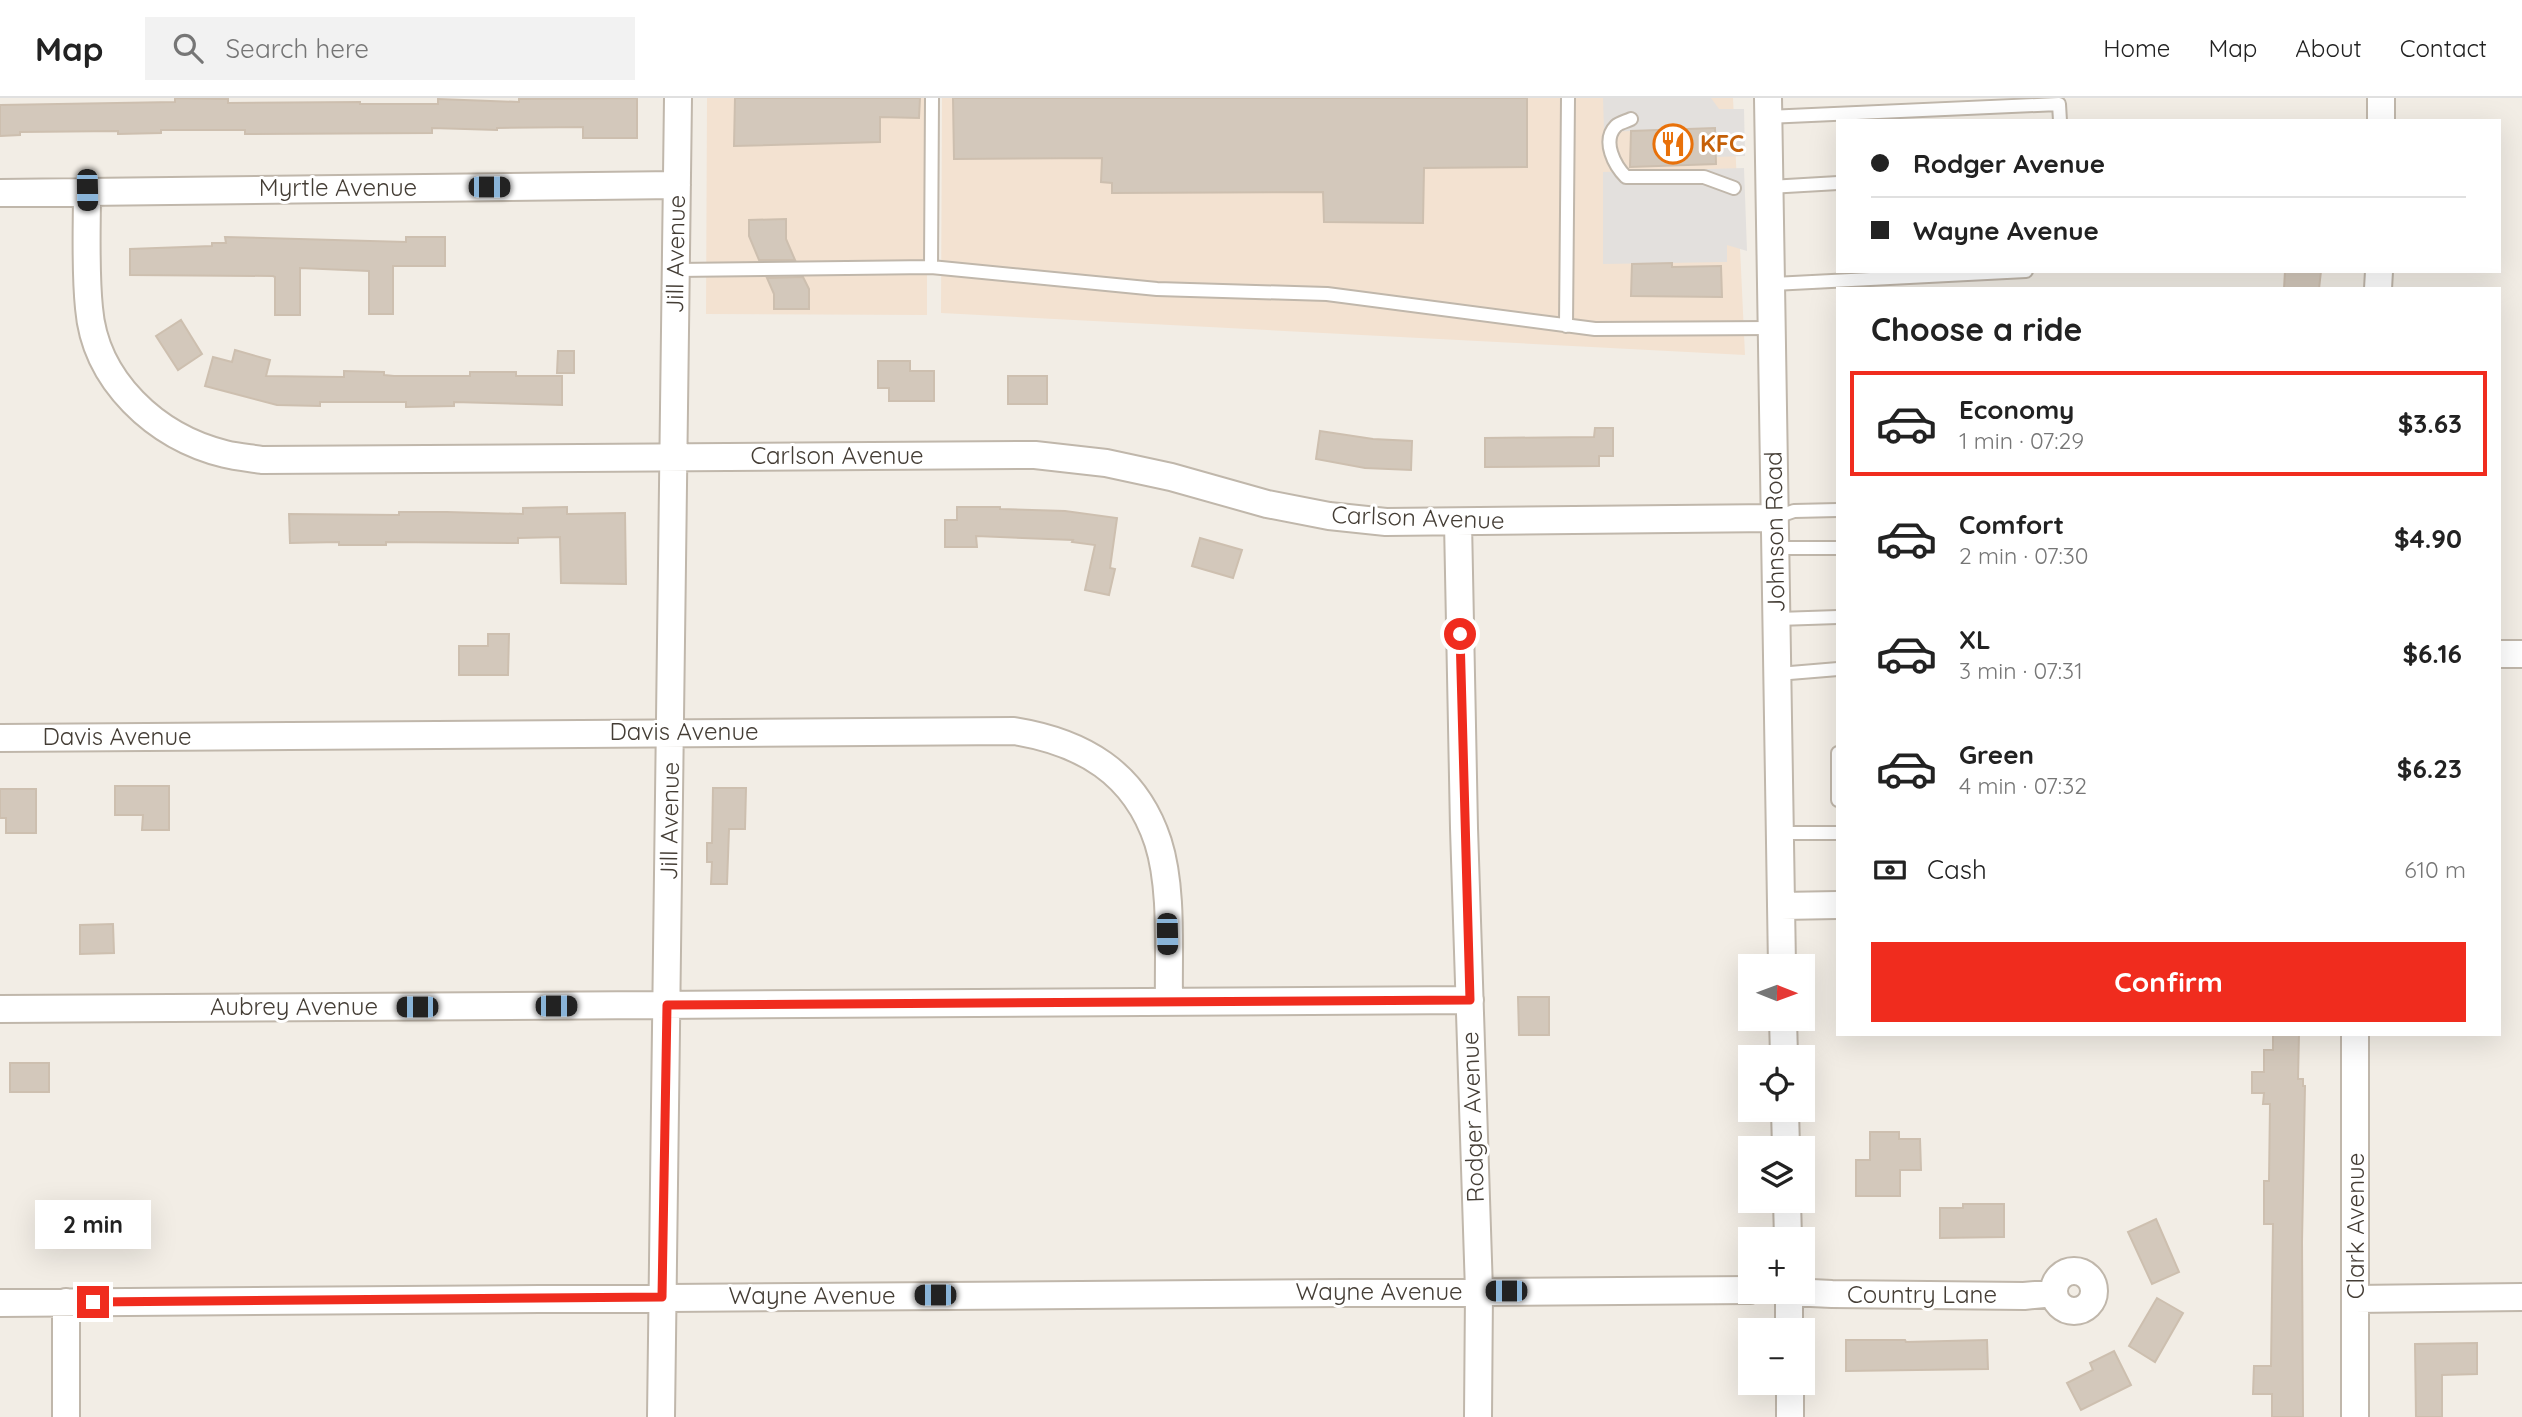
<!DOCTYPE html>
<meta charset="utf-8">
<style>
:root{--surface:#fff;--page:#f2f2f2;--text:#222;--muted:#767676;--line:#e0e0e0;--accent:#f02c1e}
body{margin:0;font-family:Quicksand,sans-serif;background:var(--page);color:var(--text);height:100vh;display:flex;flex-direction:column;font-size:26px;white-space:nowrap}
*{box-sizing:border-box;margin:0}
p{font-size:23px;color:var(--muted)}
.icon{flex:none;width:38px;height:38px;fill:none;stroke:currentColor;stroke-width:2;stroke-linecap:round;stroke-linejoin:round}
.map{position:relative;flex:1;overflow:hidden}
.drawer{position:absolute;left:1836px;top:189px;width:665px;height:749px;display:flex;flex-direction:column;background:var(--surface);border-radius:0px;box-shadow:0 7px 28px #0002}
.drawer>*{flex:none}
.banner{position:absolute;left:1836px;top:21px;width:665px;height:154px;border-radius:0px;box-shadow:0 7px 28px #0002;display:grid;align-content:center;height:154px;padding:0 35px;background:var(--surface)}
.needle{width:46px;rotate:91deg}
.controls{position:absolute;left:1738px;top:856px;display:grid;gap:14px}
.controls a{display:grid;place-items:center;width:77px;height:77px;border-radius:0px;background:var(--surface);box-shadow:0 7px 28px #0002;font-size:35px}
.end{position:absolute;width:32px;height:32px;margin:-16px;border:9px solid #f02c1e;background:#fff;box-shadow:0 0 0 4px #fff}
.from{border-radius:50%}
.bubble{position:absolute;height:49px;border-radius:0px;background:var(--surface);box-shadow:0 7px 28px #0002;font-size:23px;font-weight:700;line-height:49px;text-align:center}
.car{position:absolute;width:21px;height:42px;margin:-21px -10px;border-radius:9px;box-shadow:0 0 5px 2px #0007;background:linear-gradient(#222 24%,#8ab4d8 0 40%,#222 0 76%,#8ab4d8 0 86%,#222 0)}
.banner b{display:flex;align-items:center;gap:24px;height:66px;font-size:26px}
.banner b+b{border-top:2px solid var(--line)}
.banner i{width:18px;height:18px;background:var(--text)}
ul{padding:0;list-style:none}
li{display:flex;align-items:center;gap:21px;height:105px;margin:0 14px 10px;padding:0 21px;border:4px solid transparent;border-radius:0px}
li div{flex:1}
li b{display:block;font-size:26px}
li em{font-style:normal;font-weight:700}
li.selected{border-color:var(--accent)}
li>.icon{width:63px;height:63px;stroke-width:1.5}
h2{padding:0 35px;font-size:32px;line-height:84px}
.pay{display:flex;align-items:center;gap:18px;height:77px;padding:0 35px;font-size:26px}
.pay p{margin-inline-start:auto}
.cta{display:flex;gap:14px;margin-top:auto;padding:14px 35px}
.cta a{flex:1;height:80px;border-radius:0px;background:var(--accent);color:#fff;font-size:28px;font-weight:700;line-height:80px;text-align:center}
header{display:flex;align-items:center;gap:42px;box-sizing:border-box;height:98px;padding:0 35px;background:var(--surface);border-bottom:2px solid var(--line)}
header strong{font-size:33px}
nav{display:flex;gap:38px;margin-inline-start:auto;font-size:24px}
.search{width:490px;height:63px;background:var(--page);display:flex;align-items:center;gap:18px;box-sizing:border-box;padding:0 24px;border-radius:0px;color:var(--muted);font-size:26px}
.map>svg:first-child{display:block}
</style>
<header>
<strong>Map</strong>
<div class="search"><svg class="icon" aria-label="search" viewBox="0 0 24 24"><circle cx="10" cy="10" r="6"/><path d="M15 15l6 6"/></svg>Search here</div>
<nav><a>Home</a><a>Map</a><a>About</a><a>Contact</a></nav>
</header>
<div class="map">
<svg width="2522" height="1319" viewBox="0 0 2522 1319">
<rect width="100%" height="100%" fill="#f2ede5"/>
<path fill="#f3e2d1" d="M707 0H927V217L706 216Z
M942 0H1733L1745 257 941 215Z"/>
<path fill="#e3e0dd" d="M1603 0H1711L1719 11H1744L1745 58 1716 59 1714 30 1604 34Z
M1744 70 1747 153 1727 147V164L1603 166V74Z"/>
<path fill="#d3c8bb" stroke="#cdbfaf" stroke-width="2" d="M175 0 228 1V5L360 4V6H438V1L519 4V1L637 0V40H583V29L497 30V32L432 30V35L245 36V32H161V35L118 36V33L20 34V37L0 38V7L175 4Z
M735 0H920L919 20 880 19V44L734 48Z
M953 0H1527V69L1424 70 1423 125 1324 124 1323 94 1112 95V85L1101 84 1102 60 954 61Z
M1715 30 1716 66 1630 69 1631 33Z
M786 121V141L795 162H759L749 138V122Z
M225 139 406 144V139H445V168H393V216H369V173L300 170V217H275V179L273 178 130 177V151L212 148V145H226Z
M1672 165V169L1721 168 1722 199 1631 198 1632 166Z
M2285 173H2321L2319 191H2284Z
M803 179 809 191V211H774V196L767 180Z
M181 222 202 256 178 272 156 238Z
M235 252 270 262 266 278 344 279V273L384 274V277L394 278H470V274H516V278H562V307L454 304V308L406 309V304H320V308L277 307 205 288 213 259 232 264Z
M558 253H574V275H557Z
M878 263H910V273H934V303H889V290H878Z
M1008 278H1047V306H1008Z
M1595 330H1613V358H1599V368L1485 369V340L1594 339Z
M1320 333 1373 341 1412 343 1411 372 1365 370 1316 361Z
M567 409V416L625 415 626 486 561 485 560 439 518 440V445L386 444V447H339V444L290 445 289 416 399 417V414H447L523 416V410Z
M957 409H1000V411L1065 413 1117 420 1110 470 1115 471 1109 497 1085 492 1095 447 1072 444 1073 442 976 438 977 449H945V422H957Z
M1200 440 1242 452 1233 480 1192 468Z
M488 536H509L508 577H459V548H488Z
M115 688H169V732H142L143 717H115Z
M713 690H746L745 731H729L727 786H711L712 764H707V745H712Z
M0 691H36V735H6V720H0Z
M113 826 114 855 80 856V827Z
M1518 899H1549V937H1519Z
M2273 936H2299L2298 981H2303V988H2305L2302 1144 2303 1319H2272V1296H2253L2254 1268H2271L2273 1126H2264V1083H2269L2270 1006H2263L2264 995H2252V974H2264V952H2273Z
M10 965H49V994H10Z
M1870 1034H1899V1041H1920L1921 1072H1900V1098H1856V1062H1870Z
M1963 1106H2004V1139L1940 1140V1110H1963Z
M2156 1121 2179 1174 2152 1186 2128 1134Z
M2157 1200 2183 1215 2155 1264 2129 1248Z
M1846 1242H1905L1906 1244 1987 1242 1988 1271 1846 1273Z
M2477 1245V1276L2442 1277V1319H2416L2415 1246Z
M2114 1253 2131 1287 2081 1312 2067 1285 2093 1272 2090 1265Z"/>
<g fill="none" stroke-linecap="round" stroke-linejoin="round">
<g stroke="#c0b7ab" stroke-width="16">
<path id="service" d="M932 0 931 169 1157 191 1327 196 1595 231 1772 230
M1768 19 2059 6 2060 23
M1631 21C1627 23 1619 25 1616 28 1601 43 1615 68 1626 79H1704L1734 90
M1769 89 1838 85
M676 172 931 169
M1771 186 2026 173
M1566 228 1568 0
M1774 420 1794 413 1838 412
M1775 450H1838
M1776 521 1838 519
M1777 576 1838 571
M1838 655V702
M1780 735H1838"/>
</g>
<g stroke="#c0b7ab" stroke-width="30">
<path id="minor" d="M1768 0 1782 868
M2381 23V0
M87 92C87 131 85 171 89 210 95 283 156 339 225 356 237 359 250 360 262 362L1035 357 1106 365 1171 379 1267 406 1329 418 1386 424 1774 420
M0 95 677 87
M2378 191 2379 173
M1458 424 1464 730 1479 1193 1478 1319
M2499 556H2522
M0 640 1014 633C1082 644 1135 674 1158 744 1173 791 1168 854 1169 904
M1781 808 1838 807
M0 911 1470 902
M1783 920 1784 959
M2355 936V1319
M1785 1012 1786 1050
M1787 1102 1788 1141
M2054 1193a20 20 0 1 1 40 0a20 20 0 1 1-40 0Z
M1789 1194V1232
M1790 1194 1832 1196 2024 1198 2054 1195
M2355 1201 2522 1199
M0 1205 1750 1192
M1790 1284V1319
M66 1319V1204
M661 1319 678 0"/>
</g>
<use href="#service" stroke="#fff" stroke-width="12"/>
<use href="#minor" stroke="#fff" stroke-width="26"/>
</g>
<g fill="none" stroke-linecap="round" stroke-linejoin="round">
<path stroke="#f02c1e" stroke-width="9" d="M93 1204 662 1199 667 907 1470 902 1460 536"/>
</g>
<defs>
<g id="restaurant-ring" transform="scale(2.0125)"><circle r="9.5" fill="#fff" stroke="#e8710a" stroke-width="1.5"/><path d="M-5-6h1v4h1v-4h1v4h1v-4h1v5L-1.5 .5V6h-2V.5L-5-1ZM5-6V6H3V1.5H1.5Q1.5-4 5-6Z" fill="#e8710a"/></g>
</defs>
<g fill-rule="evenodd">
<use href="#restaurant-ring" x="1673" y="46"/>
</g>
<g text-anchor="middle" stroke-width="6" stroke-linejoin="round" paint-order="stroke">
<g font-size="24" font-weight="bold" fill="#c56008" stroke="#fff" text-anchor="start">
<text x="1700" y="54">KFC</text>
</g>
<g font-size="24" fill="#443d35" stroke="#fff">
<text x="338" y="98">Myrtle Avenue</text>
<text transform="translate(676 156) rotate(-89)" y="8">Jill Avenue</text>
<text x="837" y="366">Carlson Avenue</text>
<text transform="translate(1418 420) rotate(2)" y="8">Carlson Avenue</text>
<text transform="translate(1775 434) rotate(-91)" y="8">Johnson Road</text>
<text x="684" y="642">Davis Avenue</text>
<text x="117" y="647">Davis Avenue</text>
<text transform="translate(670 723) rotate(-89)" y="8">Jill Avenue</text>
<text x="294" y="917">Aubrey Avenue</text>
<text transform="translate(1473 1019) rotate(-92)" y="8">Rodger Avenue</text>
<text transform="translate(2356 1128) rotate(-90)" y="8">Clark Avenue</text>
<text x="1379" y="1202">Wayne Avenue</text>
<text x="1922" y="1205">Country Lane</text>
<text x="812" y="1206">Wayne Avenue</text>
</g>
</g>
</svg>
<div class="controls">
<a><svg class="needle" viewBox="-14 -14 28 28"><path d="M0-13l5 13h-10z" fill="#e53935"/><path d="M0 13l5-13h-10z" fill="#767676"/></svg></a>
<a><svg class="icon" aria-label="locate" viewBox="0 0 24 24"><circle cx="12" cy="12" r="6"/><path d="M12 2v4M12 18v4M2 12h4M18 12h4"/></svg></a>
<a><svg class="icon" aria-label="layers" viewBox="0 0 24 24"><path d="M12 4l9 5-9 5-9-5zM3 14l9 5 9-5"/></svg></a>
<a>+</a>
<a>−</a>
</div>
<i class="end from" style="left:1460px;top:536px"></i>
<i class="end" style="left:93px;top:1204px"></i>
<div class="bubble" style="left:35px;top:1102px;width:116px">2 min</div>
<i class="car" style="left:489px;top:89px;rotate:90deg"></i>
<i class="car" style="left:87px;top:92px;rotate:179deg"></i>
<i class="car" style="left:1167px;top:836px;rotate:179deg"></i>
<i class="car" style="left:556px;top:908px;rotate:90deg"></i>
<i class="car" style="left:417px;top:909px;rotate:270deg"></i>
<i class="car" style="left:1506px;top:1193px;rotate:270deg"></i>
<i class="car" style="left:935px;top:1197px;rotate:270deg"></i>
<div class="banner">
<b><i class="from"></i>Rodger Avenue</b>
<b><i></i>Wayne Avenue</b>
</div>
<section class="drawer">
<h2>Choose a ride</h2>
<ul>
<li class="selected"><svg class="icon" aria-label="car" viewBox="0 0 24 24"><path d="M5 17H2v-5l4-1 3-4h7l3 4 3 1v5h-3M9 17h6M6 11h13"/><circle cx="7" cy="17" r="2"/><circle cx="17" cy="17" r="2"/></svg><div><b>Economy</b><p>1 min · 07:29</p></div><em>$3.63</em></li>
<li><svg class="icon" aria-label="car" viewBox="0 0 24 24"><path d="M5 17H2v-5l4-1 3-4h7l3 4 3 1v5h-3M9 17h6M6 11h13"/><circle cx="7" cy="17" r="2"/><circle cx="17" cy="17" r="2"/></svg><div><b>Comfort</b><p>2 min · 07:30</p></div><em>$4.90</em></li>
<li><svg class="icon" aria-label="car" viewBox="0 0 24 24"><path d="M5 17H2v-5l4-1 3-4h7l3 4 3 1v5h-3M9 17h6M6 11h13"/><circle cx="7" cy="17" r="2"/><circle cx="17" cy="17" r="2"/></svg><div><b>XL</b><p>3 min · 07:31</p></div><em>$6.16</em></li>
<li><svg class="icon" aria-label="car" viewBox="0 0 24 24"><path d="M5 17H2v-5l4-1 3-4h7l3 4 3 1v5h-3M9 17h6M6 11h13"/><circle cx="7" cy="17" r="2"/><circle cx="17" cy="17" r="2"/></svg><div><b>Green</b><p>4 min · 07:32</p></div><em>$6.23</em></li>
</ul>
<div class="pay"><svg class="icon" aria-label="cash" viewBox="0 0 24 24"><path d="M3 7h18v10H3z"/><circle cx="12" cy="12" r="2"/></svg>Cash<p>610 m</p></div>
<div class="cta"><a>Confirm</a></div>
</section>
</div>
